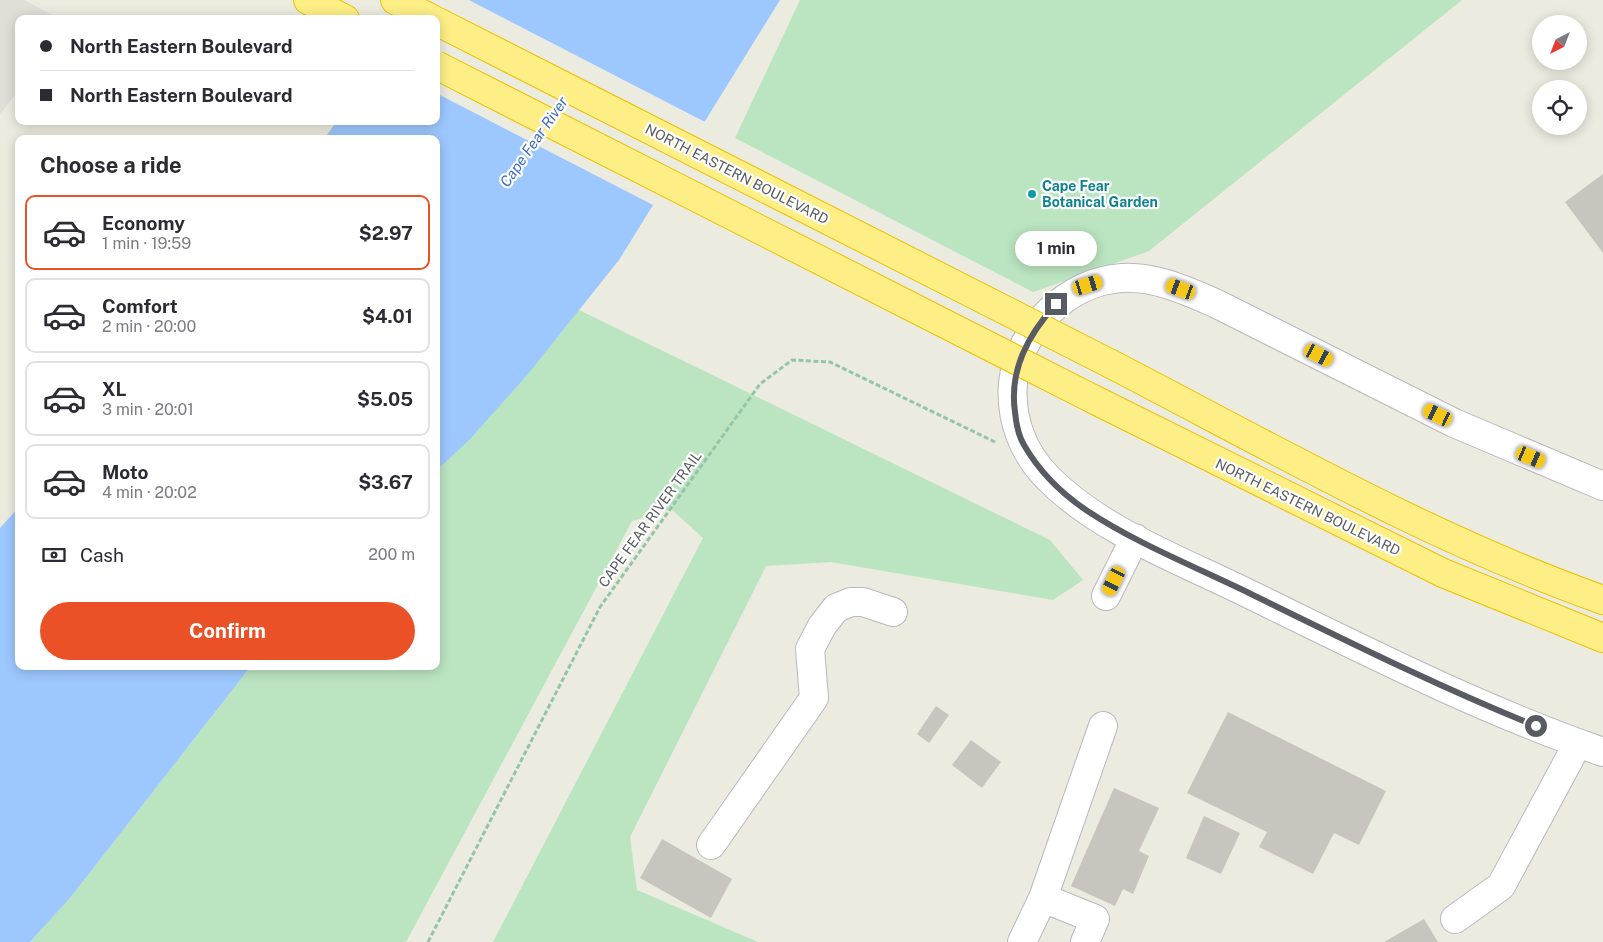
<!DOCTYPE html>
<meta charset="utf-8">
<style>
:root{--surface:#fff;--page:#f2f2f3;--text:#2b2b33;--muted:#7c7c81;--line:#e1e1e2;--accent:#ea5127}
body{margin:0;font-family:"Public Sans",sans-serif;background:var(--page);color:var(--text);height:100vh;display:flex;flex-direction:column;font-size:19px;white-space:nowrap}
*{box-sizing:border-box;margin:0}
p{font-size:16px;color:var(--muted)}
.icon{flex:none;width:28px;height:28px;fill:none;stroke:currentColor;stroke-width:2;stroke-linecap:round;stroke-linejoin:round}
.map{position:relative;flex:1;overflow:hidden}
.details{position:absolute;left:15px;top:135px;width:425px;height:535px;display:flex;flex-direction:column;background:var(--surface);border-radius:10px;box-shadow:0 2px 12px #0003}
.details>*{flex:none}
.guide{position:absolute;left:15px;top:15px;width:425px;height:110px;border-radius:10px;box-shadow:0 2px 12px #0003;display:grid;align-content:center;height:110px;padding:0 25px;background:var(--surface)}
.needle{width:32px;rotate:222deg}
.controls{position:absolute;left:1532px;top:15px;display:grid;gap:10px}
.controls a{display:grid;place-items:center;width:55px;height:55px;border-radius:50%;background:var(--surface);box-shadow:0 2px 12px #0003;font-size:25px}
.end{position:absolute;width:22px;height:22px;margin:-11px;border:6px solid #585b61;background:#fff;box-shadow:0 0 0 2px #fff}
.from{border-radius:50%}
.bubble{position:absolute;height:35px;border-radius:18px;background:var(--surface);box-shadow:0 2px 12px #0003;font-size:16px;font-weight:700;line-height:35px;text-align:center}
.car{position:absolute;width:15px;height:30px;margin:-15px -8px;border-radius:6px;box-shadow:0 0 4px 1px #0007;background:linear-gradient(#f5c518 24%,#345 0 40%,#f5c518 0 76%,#345 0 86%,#f5c518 0)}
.guide b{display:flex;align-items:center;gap:18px;height:48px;font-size:19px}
.guide b+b{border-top:1px solid var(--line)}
.guide i{width:12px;height:12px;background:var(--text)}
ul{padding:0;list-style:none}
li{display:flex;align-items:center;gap:15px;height:75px;margin:0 10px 8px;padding:0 15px;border:2px solid var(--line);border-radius:10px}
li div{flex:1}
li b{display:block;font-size:19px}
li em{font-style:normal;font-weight:700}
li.on{border-color:var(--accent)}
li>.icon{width:45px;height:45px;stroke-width:1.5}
h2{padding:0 25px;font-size:22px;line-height:60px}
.pay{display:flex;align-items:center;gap:12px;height:55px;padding:0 25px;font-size:19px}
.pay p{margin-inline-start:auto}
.action{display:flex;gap:10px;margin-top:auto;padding:10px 25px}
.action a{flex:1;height:58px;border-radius:30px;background:var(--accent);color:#fff;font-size:20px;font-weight:700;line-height:58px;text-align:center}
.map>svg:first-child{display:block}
</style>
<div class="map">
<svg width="1603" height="942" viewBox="0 0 1603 942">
<rect width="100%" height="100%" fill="#ecebdf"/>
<path fill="#dfded7" d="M0 0H24L60 19H19V90L0 114Z"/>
<path fill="#bbe4c0" d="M800 0H1462L1149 251 1033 292 735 138Z
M579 310 1050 540 1083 580 1053 600 831 562 766 566 630 837 637 890 758 942H493L703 538 671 509 632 521 406 942H30L70 898 251 666H436V471C489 421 534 367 579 310Z"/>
<path fill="#9cc7ff" d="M425 0H780L619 260 528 374 470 439 436 471V139H324L337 121H436V19Z
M19 507V666H251L70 898 30 942H0V528Z"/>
<path fill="#ecebdf" d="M422 0H469L707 123 655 206 436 93V19Z"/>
<path fill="#c7c5bd" d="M1603 174V253L1565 202Z
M936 706 949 715 929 743 917 734Z
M1228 712 1386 791 1359 845 1334 833 1313 874 1259 847 1267 832 1187 793Z
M971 740 1001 762 982 788 952 765Z
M1114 788 1159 808 1139 851 1149 856 1133 894 1123 889 1115 906 1071 886Z
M1204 816 1240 833 1221 874 1186 858Z
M662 839 732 879 711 918 640 878Z
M1424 919 1438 942H1384Z"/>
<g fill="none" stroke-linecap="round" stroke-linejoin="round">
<g stroke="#b7b9bf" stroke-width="30">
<path id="minor" d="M1603 486 1454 423 1217 304C1187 291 1155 276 1122 278 1068 281 1019 329 1013 383 1010 419 1023 453 1048 478 1099 530 1180 560 1245 592 1362 649 1479 709 1603 752
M1106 596 1135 538
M711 845 814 698 810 649 822 626 836 608 851 602H863L893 612
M1043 898 1095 919 1085 942
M1455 919 1501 886 1578 743
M1022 942 1043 898 1103 726"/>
</g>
<g stroke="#ebc100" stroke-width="30">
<path id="highway" d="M308 0 345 19
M395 0 432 19
M1111 364C1273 448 1431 539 1603 600
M1093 399 1443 573 1603 638"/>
</g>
<path stroke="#94c5a8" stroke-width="3" stroke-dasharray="5 2.5" stroke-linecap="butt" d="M428 942 600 607 760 384 792 360 830 362 995 442"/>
<use href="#minor" stroke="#fff" stroke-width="28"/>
<use href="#highway" stroke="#fdef85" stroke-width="28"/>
<g stroke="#ebc100" stroke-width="30" stroke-linecap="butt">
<path id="highway-bridge" d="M436 21 1111 364
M436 65 1093 399"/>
</g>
<use href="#highway-bridge" stroke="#fdef85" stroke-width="28"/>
</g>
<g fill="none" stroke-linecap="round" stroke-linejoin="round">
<path stroke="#585b61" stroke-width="6" d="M1056 304C1028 335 1009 370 1015 412 1016 423 1018 435 1024 445 1039 471 1061 493 1086 510 1137 544 1196 567 1251 594 1345 640 1439 687 1536 726"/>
</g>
<circle fill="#0f9aa8" stroke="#fff" stroke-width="2" cx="1032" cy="194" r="5"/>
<g text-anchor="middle" stroke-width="4.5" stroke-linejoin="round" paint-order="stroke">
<g font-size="14" fill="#585b61" stroke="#fff">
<text transform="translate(737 174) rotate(27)" y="5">NORTH EASTERN BOULEVARD</text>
<text transform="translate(1308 507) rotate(26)" y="5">NORTH EASTERN BOULEVARD</text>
<text transform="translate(650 519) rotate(-54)" y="5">CAPE FEAR RIVER TRAIL</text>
</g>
<g font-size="14" font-weight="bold" fill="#0d838f" stroke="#fff" text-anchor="start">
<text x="1042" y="191">Cape Fear<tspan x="1042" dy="16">Botanical Garden</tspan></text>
</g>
<g font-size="15" font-style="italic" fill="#3f6dc2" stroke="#fff">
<text transform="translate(534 142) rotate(-55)" y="5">Cape Fear River</text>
</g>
</g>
</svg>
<div class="controls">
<a><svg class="needle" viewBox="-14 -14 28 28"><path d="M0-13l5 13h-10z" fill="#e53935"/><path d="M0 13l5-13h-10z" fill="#7c7c81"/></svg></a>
<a><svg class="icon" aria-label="locate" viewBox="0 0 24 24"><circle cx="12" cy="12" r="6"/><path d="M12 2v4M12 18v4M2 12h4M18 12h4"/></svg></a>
</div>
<i class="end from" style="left:1536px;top:726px"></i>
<i class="end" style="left:1056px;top:304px"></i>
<div class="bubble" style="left:1015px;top:231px;width:82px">1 min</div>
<i class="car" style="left:1088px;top:285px;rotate:73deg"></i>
<i class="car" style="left:1181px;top:289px;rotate:290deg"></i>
<i class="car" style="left:1319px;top:355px;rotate:117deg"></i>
<i class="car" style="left:1438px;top:415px;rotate:296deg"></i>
<i class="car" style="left:1531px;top:457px;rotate:113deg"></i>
<i class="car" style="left:1114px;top:581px;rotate:207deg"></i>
<div class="guide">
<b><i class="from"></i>North Eastern Boulevard</b>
<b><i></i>North Eastern Boulevard</b>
</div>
<section class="details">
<h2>Choose a ride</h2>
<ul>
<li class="on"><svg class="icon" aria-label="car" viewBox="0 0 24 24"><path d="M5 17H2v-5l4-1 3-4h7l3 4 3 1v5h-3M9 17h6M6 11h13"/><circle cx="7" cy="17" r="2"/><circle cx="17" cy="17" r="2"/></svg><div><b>Economy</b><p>1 min · 19:59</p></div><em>$2.97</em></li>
<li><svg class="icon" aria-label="car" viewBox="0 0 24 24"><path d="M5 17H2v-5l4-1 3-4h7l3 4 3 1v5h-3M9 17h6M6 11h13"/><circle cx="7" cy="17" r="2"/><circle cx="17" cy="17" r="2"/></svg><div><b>Comfort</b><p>2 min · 20:00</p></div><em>$4.01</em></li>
<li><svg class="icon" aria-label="car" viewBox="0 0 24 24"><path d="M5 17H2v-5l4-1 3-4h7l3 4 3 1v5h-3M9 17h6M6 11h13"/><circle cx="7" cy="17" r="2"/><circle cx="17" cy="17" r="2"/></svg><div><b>XL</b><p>3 min · 20:01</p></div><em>$5.05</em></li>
<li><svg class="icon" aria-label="car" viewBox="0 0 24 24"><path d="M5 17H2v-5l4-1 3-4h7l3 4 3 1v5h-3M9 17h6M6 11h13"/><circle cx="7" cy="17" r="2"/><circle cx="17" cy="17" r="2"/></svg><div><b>Moto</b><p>4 min · 20:02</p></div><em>$3.67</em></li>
</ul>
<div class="pay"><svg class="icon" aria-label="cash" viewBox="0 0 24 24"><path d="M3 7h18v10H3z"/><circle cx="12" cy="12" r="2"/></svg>Cash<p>200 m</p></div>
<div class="action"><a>Confirm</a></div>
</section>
</div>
